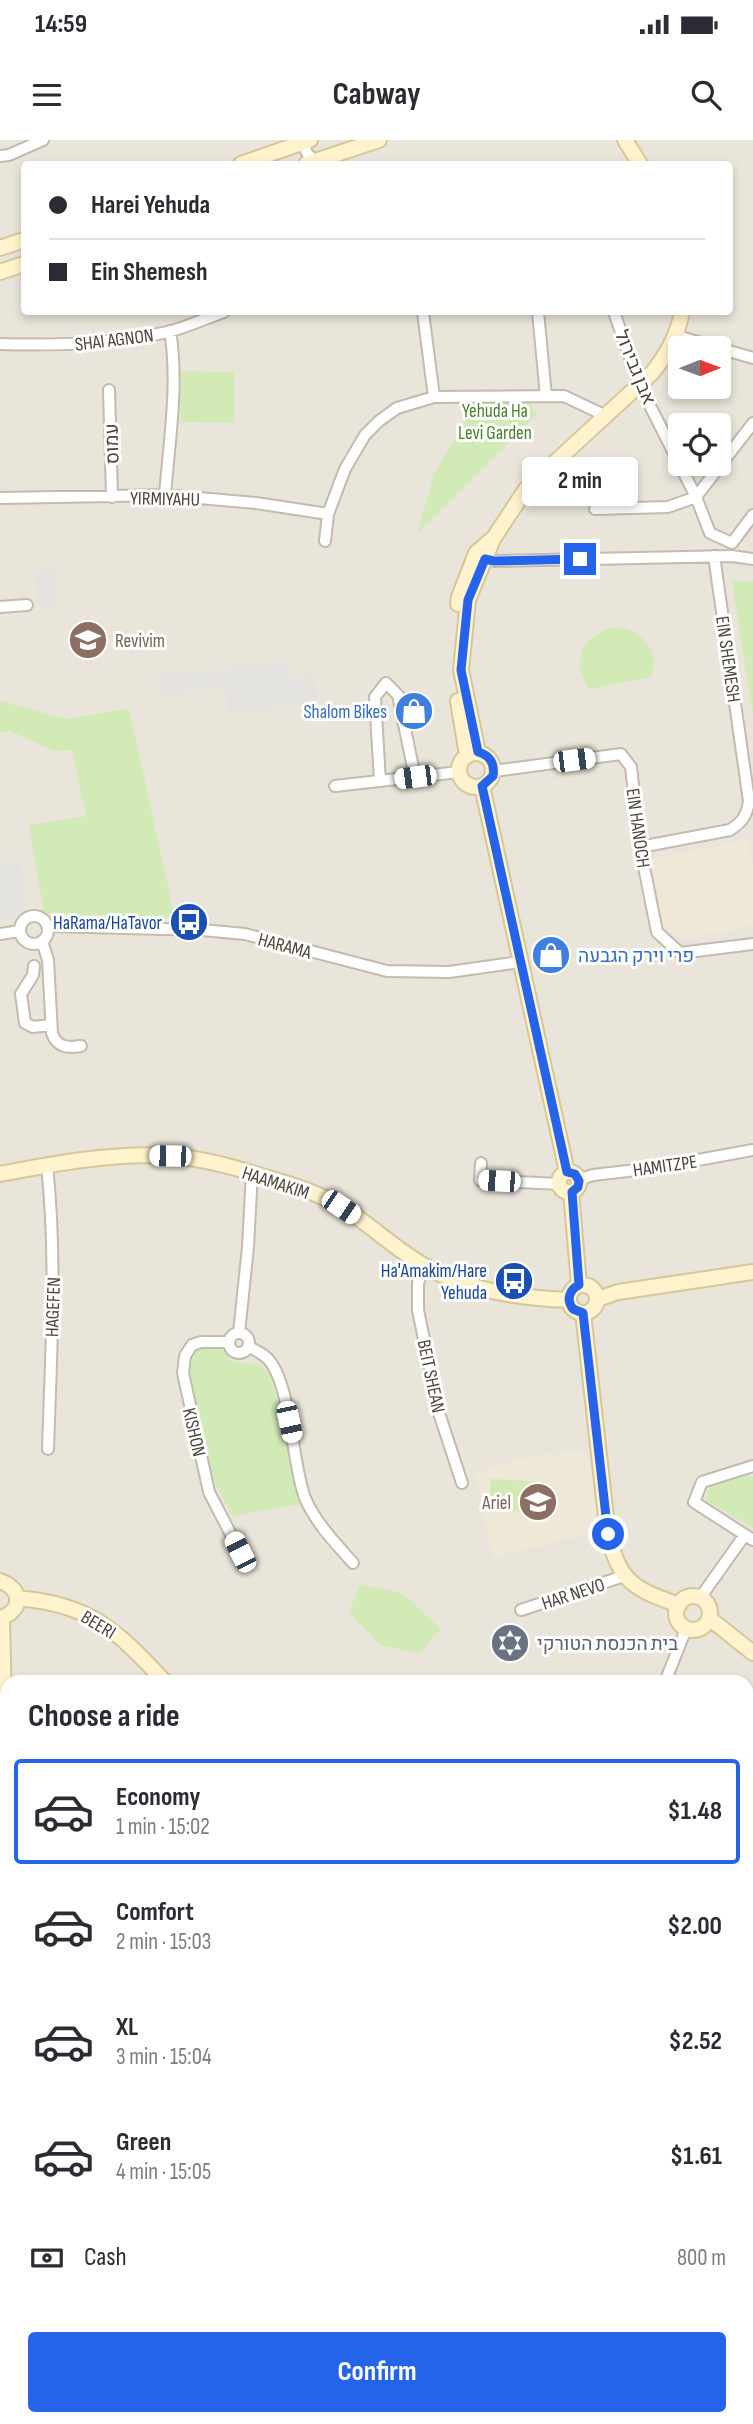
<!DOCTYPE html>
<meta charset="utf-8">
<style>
:root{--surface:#fff;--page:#f2f2f3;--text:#2b2b33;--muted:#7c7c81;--line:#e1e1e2;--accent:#2563eb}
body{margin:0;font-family:"Sofia Sans Condensed",Heebo,sans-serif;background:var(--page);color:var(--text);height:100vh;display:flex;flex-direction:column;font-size:26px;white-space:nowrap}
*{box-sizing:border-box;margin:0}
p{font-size:23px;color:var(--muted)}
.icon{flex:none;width:38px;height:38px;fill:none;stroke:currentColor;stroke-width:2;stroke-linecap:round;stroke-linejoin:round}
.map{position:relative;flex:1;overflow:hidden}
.drawer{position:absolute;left:0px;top:1535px;width:754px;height:751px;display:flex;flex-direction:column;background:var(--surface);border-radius:21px 21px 0 0;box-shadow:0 4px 10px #0003}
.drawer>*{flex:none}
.guide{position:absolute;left:21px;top:21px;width:712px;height:154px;border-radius:7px;box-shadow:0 4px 10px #0003;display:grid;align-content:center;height:154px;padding:0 28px;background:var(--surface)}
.needle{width:46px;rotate:89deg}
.fabs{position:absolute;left:668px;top:196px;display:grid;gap:14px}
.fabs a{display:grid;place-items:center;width:63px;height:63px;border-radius:7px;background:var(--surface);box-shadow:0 4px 10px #0003;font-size:35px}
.end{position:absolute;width:32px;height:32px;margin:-16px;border:9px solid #2563eb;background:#fff;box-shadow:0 0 0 4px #fff}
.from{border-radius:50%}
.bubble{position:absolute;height:49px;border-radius:7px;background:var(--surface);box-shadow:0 4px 10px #0003;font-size:23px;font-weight:700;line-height:49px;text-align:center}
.car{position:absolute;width:21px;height:42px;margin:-21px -10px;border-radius:9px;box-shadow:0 0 5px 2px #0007;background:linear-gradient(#fff 24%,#345 0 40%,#fff 0 76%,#345 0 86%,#fff 0)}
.guide b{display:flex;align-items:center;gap:24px;height:66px;font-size:26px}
.guide b+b{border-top:2px solid var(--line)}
.guide i{width:18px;height:18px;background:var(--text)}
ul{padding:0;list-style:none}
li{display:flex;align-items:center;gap:21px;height:105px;margin:0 14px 10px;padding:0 14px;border:4px solid transparent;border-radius:7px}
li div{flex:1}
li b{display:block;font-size:26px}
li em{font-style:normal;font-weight:700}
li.current{border-color:var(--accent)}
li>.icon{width:63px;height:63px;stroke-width:1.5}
h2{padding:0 28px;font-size:32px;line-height:84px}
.pay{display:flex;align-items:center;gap:18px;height:77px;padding:0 28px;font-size:26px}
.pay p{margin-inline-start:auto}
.primary-button{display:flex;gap:14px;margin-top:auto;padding:14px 28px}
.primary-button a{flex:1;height:80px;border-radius:7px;background:var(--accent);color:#fff;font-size:28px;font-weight:700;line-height:80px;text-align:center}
.status{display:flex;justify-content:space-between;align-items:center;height:49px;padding:0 35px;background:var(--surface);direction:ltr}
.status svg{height:19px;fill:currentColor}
header{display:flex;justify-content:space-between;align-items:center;height:91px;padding:0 28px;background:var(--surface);font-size:32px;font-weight:700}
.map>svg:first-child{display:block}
</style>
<div class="status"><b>14:59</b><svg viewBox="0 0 49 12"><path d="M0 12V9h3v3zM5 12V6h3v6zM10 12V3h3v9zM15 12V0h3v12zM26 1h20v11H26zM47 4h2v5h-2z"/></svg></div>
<header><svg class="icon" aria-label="menu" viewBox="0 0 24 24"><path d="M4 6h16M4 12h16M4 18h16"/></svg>Cabway<svg class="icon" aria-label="search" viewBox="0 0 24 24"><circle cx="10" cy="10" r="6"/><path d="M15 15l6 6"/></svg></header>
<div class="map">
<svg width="753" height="2284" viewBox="0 0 753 2284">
<rect width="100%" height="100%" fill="#f6f3ec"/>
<path fill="#eae5da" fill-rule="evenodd" d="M0 0H753V2284H0ZM24 24H730V172H24ZM681 208H719V247H681ZM681 285H719V324H681ZM7 1542H747V2278H7Z"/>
<path fill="#efe8d6" d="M748 700 753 729V785L683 799 664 788 651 719Z
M588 1310 599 1390 492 1418 476 1333 518 1319Z"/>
<path fill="#d2eab5" d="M181 231 234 232V283L180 282Z
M480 256H524L537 274 417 394 434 334Z
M753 442V575L732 442Z
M618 487C642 491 661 511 651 537L590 549C568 521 585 491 618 487Z
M0 561 65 579 129 569 175 778 44 773 29 685 86 676 72 610 55 611 10 591 0 592Z
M199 1208H221L233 1222 259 1224 271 1235 301 1364 232 1376 213 1340 203 1308 188 1232 190 1217Z
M747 1335 753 1338V1388L706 1360 710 1345Z
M491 1339 544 1342 542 1373 489 1369Z
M360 1444 402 1453 441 1489 419 1513 380 1505 349 1472Z"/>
<path fill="#e5e3e0" d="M54 429 59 464 39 467 34 432Z
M288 521 290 538 314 535 317 561 229 574 225 547 160 555 157 537Z
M20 721 26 753 23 768 10 779 0 782V723Z"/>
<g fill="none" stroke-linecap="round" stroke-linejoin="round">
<g stroke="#c2bbae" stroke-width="14">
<path id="street" d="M301 0 307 13 315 22
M0 16 9 15 43 0
M423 172 434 257
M538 172 546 256
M614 172 639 244 696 357 753 283
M677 196 753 218
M0 204C57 206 112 204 168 192 187 187 206 178 224 172
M109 250 112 357
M165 355C169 302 179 244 170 191
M0 358 165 355 256 363 328 374
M595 369 668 367 696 357 710 393 732 403 753 375
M325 401 328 374 345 329 365 295 379 281 397 268 434 257 564 256 604 275
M485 419 494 421 732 416 753 419
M0 467 27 465
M494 631 621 614 631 627 640 707 657 792 680 813 753 804
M380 641 375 557 386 543 398 555 415 637
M335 646 459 632
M640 707 730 690C742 682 747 676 749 661L714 416
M20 790a14 14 0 1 1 28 0a14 14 0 1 1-28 0Z
M48 786 202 790 245 794 387 831 449 832 520 822
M0 794 19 791
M42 801 48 820 52 893C57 908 68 908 81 906
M34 826 33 835 21 854 25 883 33 887 51 885
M481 1023 480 1040 559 1044
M47 1025C57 1120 51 1214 48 1309
M579 1043 584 1038 593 1035 654 1028 753 1010
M424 1126 418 1143V1170L439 1273 462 1343
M239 1193 248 1107 252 1032
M229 1203a10 10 0 1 1 20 0a10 10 0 1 1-20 0Z
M229 1202H201L192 1205 185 1216 183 1233 209 1352 240 1412
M249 1207C255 1210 262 1213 267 1218 291 1241 292 1325 305 1358 315 1382 336 1404 353 1423
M753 1326 702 1342 694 1362 753 1400
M700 1458 744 1396
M521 1470 624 1436
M665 1542 686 1489
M0 2111 7 2119
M747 2241 753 2240
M0 2275 7 2273
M105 2278 106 2284
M224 2278 225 2284
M388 2278V2284
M694 2278V2284
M494 2284 526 2278"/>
</g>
<g stroke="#d6c79b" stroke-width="18">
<path id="secondary" d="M625 0 640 24
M241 24 310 0
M306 24 379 0
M0 108 24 100
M0 132 24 124
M458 464 459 457 476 413 491 400
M458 561 467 615
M478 612 461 530 468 460 493 399 526 349 652 233C668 213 677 196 682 172
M459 630a17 17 0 1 1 34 0a17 17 0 1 1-34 0Z
M482 646 567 1032
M559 1042a10 10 0 1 1 20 0a10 10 0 1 1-20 0Z
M0 1034C52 1024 117 1012 169 1016 203 1018 237 1028 268 1038 294 1045 320 1054 342 1067 371 1085 396 1110 425 1126 469 1151 519 1158 569 1160
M571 1052 579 1145
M569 1159a14 14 0 1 1 28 0a14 14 0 1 1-28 0Z
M598 1159 618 1152 753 1132
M583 1173 608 1394C620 1443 634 1449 679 1465
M0 1441C23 1449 23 1471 0 1478
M676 1473a17 17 0 1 1 34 0a17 17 0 1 1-34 0Z
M17 1458C92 1465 115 1489 165 1542
M2 1478 7 1700
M709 1478 753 1513
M747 1717 753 1714
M747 1731 753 1728
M0 1743 2 1822
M5 1850 7 1887
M747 2070 753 2072"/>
</g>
<use href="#street" stroke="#fff" stroke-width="10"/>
<use href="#secondary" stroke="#fff3cd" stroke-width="14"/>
</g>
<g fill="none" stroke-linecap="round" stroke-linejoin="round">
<path stroke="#2563eb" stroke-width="9" d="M580 419 494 421 485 419 468 460 461 530 478 612C490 615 495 624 493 636L482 646 567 1032 575 1034 579 1041 578 1047 572 1052 579 1145C569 1150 566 1160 573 1169L583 1173 608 1394"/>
</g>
<defs>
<g id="school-disc" transform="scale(2.0125)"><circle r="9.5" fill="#8d6e63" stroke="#fff"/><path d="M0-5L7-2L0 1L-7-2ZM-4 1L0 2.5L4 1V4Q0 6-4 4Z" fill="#fff"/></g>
<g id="shop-disc" transform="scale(2.0125)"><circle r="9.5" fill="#3f7fe0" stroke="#fff"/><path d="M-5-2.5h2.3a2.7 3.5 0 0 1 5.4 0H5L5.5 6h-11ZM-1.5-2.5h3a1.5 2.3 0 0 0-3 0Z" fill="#fff"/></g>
<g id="bus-disc" transform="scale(2.0125)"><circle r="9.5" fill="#1a4fb4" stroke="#fff"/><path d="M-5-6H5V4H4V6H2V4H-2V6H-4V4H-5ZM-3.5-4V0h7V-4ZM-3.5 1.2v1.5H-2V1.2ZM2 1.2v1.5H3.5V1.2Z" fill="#fff"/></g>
<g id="synagogue-disc" transform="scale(2.0125)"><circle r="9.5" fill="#6b7280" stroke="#fff"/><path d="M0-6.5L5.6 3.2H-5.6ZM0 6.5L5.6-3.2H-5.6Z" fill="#fff"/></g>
</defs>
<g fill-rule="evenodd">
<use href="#school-disc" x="88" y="500"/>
<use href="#shop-disc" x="414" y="571"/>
<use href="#bus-disc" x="189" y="782"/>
<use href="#shop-disc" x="551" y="815"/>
<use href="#bus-disc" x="514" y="1141"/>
<use href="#school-disc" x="538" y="1362"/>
<use href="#synagogue-disc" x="510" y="1503"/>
</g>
<g text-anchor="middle" stroke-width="6" stroke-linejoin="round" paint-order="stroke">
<g font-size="19" fill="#4b4439" stroke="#fff">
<text transform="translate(114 199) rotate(-7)" y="7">SHAI AGNON</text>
<text transform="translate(636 227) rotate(68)" y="7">אבן גבירול</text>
<text transform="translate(111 304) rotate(-92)" y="7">עמוס</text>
<text transform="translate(165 358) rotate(1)" y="7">YIRMIYAHU</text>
<text transform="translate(729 519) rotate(82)" y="7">EIN SHEMESH</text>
<text transform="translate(639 688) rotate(82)" y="7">EIN HANOCH</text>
<text transform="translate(285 805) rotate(15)" y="7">HARAMA</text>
<text transform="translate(665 1025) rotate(-8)" y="7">HAMITZPE</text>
<text transform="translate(276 1042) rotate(18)" y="7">HAAMAKIM</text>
<text transform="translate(52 1167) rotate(-88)" y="7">HAGEFEN</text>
<text transform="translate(432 1236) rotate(78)" y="7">BEIT SHEAN</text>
<text transform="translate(195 1292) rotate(77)" y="7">KISHON</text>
<text transform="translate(573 1453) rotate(-18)" y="7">HAR NEVO</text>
<text transform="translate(99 1484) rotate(31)" y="7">BEERI</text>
</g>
<g font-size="19" fill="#4a7f2a" stroke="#fff">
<text x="495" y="277">Yehuda Ha<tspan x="495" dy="22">Levi Garden</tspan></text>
</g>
<g font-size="19" fill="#785e54" stroke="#fff" text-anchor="start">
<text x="115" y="507">Revivim</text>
<text x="511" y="1369" text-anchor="end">Ariel</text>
</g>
<g font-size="19" fill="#366cbe" stroke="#fff" text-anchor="end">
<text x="387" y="578">Shalom Bikes</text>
<text x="578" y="822" text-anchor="start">פרי וירק הגבעה</text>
</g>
<g font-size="19" fill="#164399" stroke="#fff" text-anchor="end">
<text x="162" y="789">HaRama/HaTavor</text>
<text x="487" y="1137">Ha'Amakim/Hare<tspan x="487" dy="22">Yehuda</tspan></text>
</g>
<g font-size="19" fill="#5b616d" stroke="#fff" text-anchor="start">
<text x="537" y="1510">בית הכנסת הטורקי</text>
</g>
</g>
</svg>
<div class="fabs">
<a><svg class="needle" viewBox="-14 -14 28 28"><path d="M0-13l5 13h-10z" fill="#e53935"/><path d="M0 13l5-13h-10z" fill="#7c7c81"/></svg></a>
<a><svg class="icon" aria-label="locate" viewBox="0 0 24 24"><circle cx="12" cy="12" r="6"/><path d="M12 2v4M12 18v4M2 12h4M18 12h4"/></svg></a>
</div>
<i class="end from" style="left:608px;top:1394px"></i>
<i class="end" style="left:580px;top:419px"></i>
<div class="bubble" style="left:522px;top:317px;width:116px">2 min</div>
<i class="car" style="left:574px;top:620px;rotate:83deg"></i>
<i class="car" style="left:415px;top:637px;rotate:263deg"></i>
<i class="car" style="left:170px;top:1016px;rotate:271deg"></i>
<i class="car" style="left:499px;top:1041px;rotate:273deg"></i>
<i class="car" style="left:341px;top:1067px;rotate:124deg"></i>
<i class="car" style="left:289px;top:1282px;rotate:168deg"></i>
<i class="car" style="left:240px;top:1412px;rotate:333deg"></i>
<div class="guide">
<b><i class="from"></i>Harei Yehuda</b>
<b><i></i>Ein Shemesh</b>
</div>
<section class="drawer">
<h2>Choose a ride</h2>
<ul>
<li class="current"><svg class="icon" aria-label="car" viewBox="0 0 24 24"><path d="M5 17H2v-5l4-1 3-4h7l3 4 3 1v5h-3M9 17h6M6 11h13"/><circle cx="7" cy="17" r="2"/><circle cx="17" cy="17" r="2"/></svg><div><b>Economy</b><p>1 min · 15:02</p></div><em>$1.48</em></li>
<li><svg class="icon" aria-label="car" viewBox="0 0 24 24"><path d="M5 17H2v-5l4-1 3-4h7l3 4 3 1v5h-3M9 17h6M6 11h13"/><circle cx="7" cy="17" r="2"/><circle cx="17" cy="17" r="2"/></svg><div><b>Comfort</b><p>2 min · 15:03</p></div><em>$2.00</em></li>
<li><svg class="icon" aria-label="car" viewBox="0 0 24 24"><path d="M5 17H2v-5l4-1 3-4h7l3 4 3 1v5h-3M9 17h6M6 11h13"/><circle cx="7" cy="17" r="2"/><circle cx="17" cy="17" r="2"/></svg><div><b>XL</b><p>3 min · 15:04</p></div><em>$2.52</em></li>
<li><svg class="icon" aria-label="car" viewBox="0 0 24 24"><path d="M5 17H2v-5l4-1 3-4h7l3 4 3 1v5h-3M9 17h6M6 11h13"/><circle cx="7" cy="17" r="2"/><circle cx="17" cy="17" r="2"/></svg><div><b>Green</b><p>4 min · 15:05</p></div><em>$1.61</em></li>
</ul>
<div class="pay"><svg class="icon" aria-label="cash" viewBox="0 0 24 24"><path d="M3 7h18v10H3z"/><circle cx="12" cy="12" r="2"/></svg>Cash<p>800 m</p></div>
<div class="primary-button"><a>Confirm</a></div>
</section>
</div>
